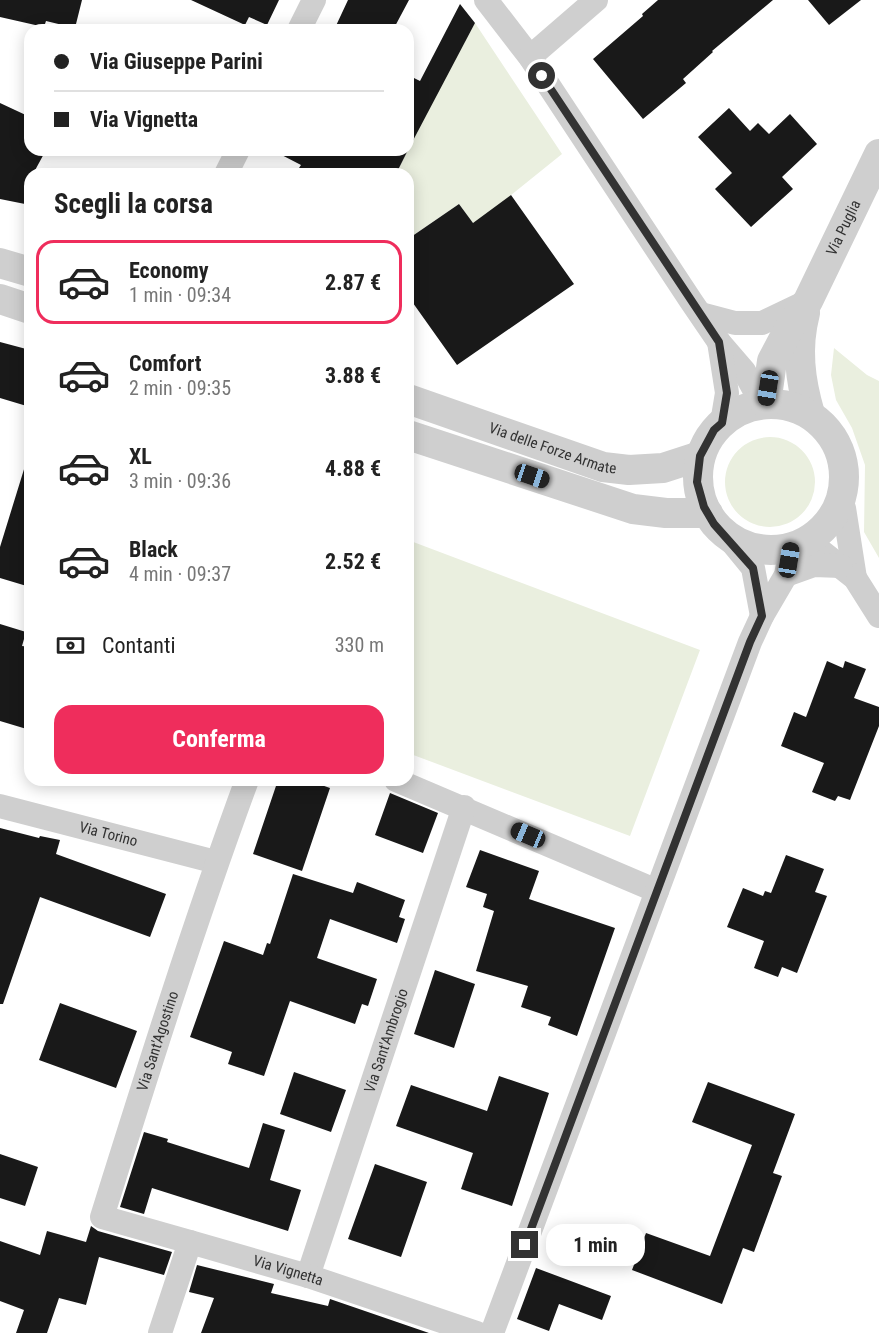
<!DOCTYPE html>
<html lang="it">
<meta charset="utf-8">
<style>
:root{--surface:#fff;--page:#f6f6f6;--text:#222;--muted:#767676;--line:#e0e0e0;--accent:#ef2d5c}
body{margin:0;font-family:"Roboto Condensed",sans-serif;background:var(--page);color:var(--text);height:100vh;display:flex;flex-direction:column;font-size:22px;white-space:nowrap}
*{box-sizing:border-box;margin:0}
p{font-size:20px;color:var(--muted)}
.icon{flex:none;width:33px;height:33px;fill:none;stroke:currentColor;stroke-width:2;stroke-linecap:round;stroke-linejoin:round}
.map{position:relative;flex:1;overflow:hidden}
.side{position:absolute;left:24px;top:168px;width:390px;height:618px;display:flex;flex-direction:column;background:var(--surface);border-radius:18px;box-shadow:0 3px 15px #0003}
.side>*{flex:none}
.banner{position:absolute;left:24px;top:24px;width:390px;height:132px;border-radius:18px;box-shadow:0 3px 15px #0003;display:grid;align-content:center;height:132px;padding:0 30px;background:var(--surface)}
.end{position:absolute;width:27px;height:27px;margin:-14px;border:8px solid #323232;background:#fff;box-shadow:0 0 0 3px #fff}
.from{border-radius:50%}
.bubble{position:absolute;height:42px;border-radius:18px;background:var(--surface);box-shadow:0 3px 15px #0003;font-size:20px;font-weight:700;line-height:42px;text-align:center}
.car{position:absolute;width:18px;height:36px;margin:-18px -9px;border-radius:8px;box-shadow:0 0 4px 2px #0007;background:linear-gradient(#222 24%,#8ab4d8 0 40%,#222 0 76%,#8ab4d8 0 86%,#222 0)}
.banner b{display:flex;align-items:center;gap:21px;height:57px;font-size:22px}
.banner b+b{border-top:2px solid var(--line)}
.banner i{width:15px;height:15px;background:var(--text)}
ul{padding:0;list-style:none}
li{display:flex;align-items:center;gap:18px;height:84px;margin:0 12px 9px;padding:0 18px;border:3px solid transparent;border-radius:18px}
li div{flex:1}
li b{display:block;font-size:22px}
li em{font-style:normal;font-weight:700}
li.on{border-color:var(--accent)}
li>.icon{width:54px;height:54px;stroke-width:1.5}
h2{padding:0 30px;font-size:27px;line-height:72px}
.pay{display:flex;align-items:center;gap:15px;height:66px;padding:0 30px;font-size:22px}
.pay p{margin-inline-start:auto}
.primary-button{display:flex;gap:12px;margin-top:auto;padding:12px 30px}
.primary-button a{flex:1;height:69px;border-radius:18px;background:var(--accent);color:#fff;font-size:24px;font-weight:700;line-height:69px;text-align:center}
.map>svg:first-child{display:block}
</style>
<div class="map">
<svg width="879" height="1333" viewBox="0 0 879 1333">
<rect width="100%" height="100%" fill="#fff"/>
<path fill="#eaefdf" d="M475 23 562 154 474 225 459 204 408 239V174H396L429 107Z
M834 348 867 375 879 381V558L864 532 865 465 852 428 836 400 831 375Z
M725 482a45 45 0 1 1 90 0a45 45 0 1 1-90 0Z
M408 540 700 650 630 836 408 753Z"/>
<path fill="#191919" d="M0 0H82L75 28 46 21 44 27 0 17Z
M191 0H279L267 25 249 17 245 25Z
M348 0H409L393 30H334Z
M658 0H773L712 51 713 52 683 79 686 83 643 119 593 59 643 16 642 14Z
M808 0H861L829 25Z
M460 4 475 23 408 150V75L420 81Z
M0 103 30 117V150H46L33 174H30V205L0 199Z
M729 108 750 131 758 123 769 134 790 114 817 144 782 177 793 189 751 227 715 189 732 173 698 137Z
M272 150H408L396 174H311L299 168 301 165Z
M511 195 574 284 457 365 408 296V239L459 204 473 223Z
M0 342 30 350V407L0 398Z
M25 466 30 467V587L0 578V547Z
M0 624 26 632 22 646 30 647V730L0 721Z
M827 661 843 668 845 661 866 669 854 698 879 707V726L850 800 838 796 835 801 812 792 824 763 781 746 794 712 806 717Z
M278 780H307L330 788 302 871 253 854Z
M390 793 438 813 423 853 375 835Z
M0 828 39 838 40 836 60 840 56 854 166 894 150 937 40 897 3 1004H0Z
M480 850 539 871 529 899 615 928 577 1036 548 1025 551 1017 521 1007 528 986 476 971 494 911 483 907 487 894 466 887Z
M786 855 824 869 815 892 827 896 797 973 782 967 778 977 754 968 764 941 727 927 743 888 763 896 765 891 771 893Z
M293 874 353 893 357 882 405 900 399 917 405 919 397 943 330 919 317 958 377 979 368 1006 362 1004 355 1024 290 1001 264 1076 228 1064 232 1052 190 1037 224 941 263 955 267 943 270 944Z
M435 970 475 984 454 1048 414 1034Z
M60 1003 137 1031 116 1088 39 1060Z
M294 1072 346 1090 331 1132 280 1114Z
M499 1076 549 1093 512 1206 461 1189 473 1153 396 1126 411 1085 487 1111Z
M708 1082 795 1114 773 1173 782 1176 754 1252 743 1248 722 1304 632 1270 646 1233 710 1256 752 1145 692 1122Z
M263 1123 285 1130 270 1180 301 1190 288 1231 152 1188 144 1214 120 1207 144 1132 168 1139 167 1142 249 1168Z
M0 1154 38 1167 25 1206 0 1198Z
M375 1164 427 1182 401 1257 348 1239Z
M91 1226 98 1231 172 1252 164 1275 99 1257 86 1305 59 1298 47 1333H16L24 1310 0 1301V1241L40 1255 47 1231 86 1242Z
M197 1265 274 1284 271 1293 328 1306 330 1299 429 1333H201L214 1298 189 1292Z
M536 1268 611 1296 602 1320 559 1304 549 1331 517 1319Z"/>
<g fill="none" stroke-linecap="round" stroke-linejoin="round">
<g stroke="#cfcfcf" stroke-width="24">
<path d="M486 0 530 57 691 301 719 342 744 371 762 404"/>
<path d="M299 30 314 0"/>
<path d="M530 57 596 0"/>
<path d="M226 174 238 150"/>
<path d="M701 314 735 323H762L808 301"/>
<path d="M719 342 727 393 722 423"/>
<path d="M840 503 844 508 855 578"/>
<path d="M726 535 753 568 762 616"/>
<path d="M808 541 855 578 879 616"/>
<path d="M786 575 814 565 841 566"/>
<path d="M396 780 657 891"/>
<path id="s1" d="M0 806 216 862"/>
<path id="s2" d="M190 1242 102 1217C148 1070 194 924 247 780"/>
<path id="s3" d="M308 1276 464 807"/>
<path id="s4" d="M160 1333 190 1242 308 1276 477 1333"/>
<path d="M492 1333 750 642 762 616 786 575 791 548"/>
</g>
<g stroke="#cfcfcf" stroke-width="30">
<path d="M0 263 30 272"/>
<path d="M0 299 30 309"/>
<path d="M805 313C796 348 800 380 810 414"/>
<path id="s5" d="M408 399 603 467 629 470 663 468 700 456"/>
<circle cx="771" cy="477" r="73"/>
<path id="s6" d="M766 404 772 361 791 325 808 301 879 154"/>
<path d="M408 435 633 509 666 513H708"/>
</g>
</g>
<g fill="none" stroke-linecap="round" stroke-linejoin="round">
<path stroke="#323232" stroke-width="8" d="M525 1245 750 642 762 616 753 568 714 524 704 507 697 482 700 456 714 430 722 423 727 393 719 342 542 76"/>
</g>
<g text-anchor="middle" stroke-width="6" stroke-linejoin="round" paint-order="stroke">
<g font-size="15" fill="#323232" stroke="#fff">
<text dy="5" stroke="none"><textPath href="#s6" startOffset="195">Via Puglia</textPath></text>
<text dy="5" stroke="none"><textPath href="#s5" startOffset="153">Via delle Forze Armate</textPath></text>
<text dy="5" stroke="none"><textPath href="#s1" startOffset="112">Via Torino</textPath></text>
<text dy="5" stroke="none"><textPath href="#s2" startOffset="276">Via Sant'Agostino</textPath></text>
<text dy="5" stroke="none"><textPath href="#s3" startOffset="248">Via Sant'Ambrogio</textPath></text>
<text dy="5" stroke="none"><textPath href="#s4" startOffset="198">Via Vignetta</textPath></text>
</g>
</g>
</svg>
<i class="end from" style="left:542px;top:76px"></i>
<i class="end" style="left:525px;top:1245px"></i>
<div class="bubble" style="left:546px;top:1224px;width:99px">1 min</div>
<i class="car" style="left:768px;top:388px;rotate:189deg"></i>
<i class="car" style="left:532px;top:476px;rotate:109deg"></i>
<i class="car" style="left:789px;top:560px;rotate:9deg"></i>
<i class="car" style="left:528px;top:835px;rotate:293deg"></i>
<div class="banner">
<b><i class="from"></i>Via Giuseppe Parini</b>
<b><i></i>Via Vignetta</b>
</div>
<section class="side">
<h2>Scegli la corsa</h2>
<ul>
<li class="on"><svg class="icon" aria-label="car" viewBox="0 0 24 24"><path d="M5 17H2v-5l4-1 3-4h7l3 4 3 1v5h-3M9 17h6M6 11h13"/><circle cx="7" cy="17" r="2"/><circle cx="17" cy="17" r="2"/></svg><div><b>Economy</b><p>1 min · 09:34</p></div><em>2.87 €</em></li>
<li><svg class="icon" aria-label="car" viewBox="0 0 24 24"><path d="M5 17H2v-5l4-1 3-4h7l3 4 3 1v5h-3M9 17h6M6 11h13"/><circle cx="7" cy="17" r="2"/><circle cx="17" cy="17" r="2"/></svg><div><b>Comfort</b><p>2 min · 09:35</p></div><em>3.88 €</em></li>
<li><svg class="icon" aria-label="car" viewBox="0 0 24 24"><path d="M5 17H2v-5l4-1 3-4h7l3 4 3 1v5h-3M9 17h6M6 11h13"/><circle cx="7" cy="17" r="2"/><circle cx="17" cy="17" r="2"/></svg><div><b>XL</b><p>3 min · 09:36</p></div><em>4.88 €</em></li>
<li><svg class="icon" aria-label="car" viewBox="0 0 24 24"><path d="M5 17H2v-5l4-1 3-4h7l3 4 3 1v5h-3M9 17h6M6 11h13"/><circle cx="7" cy="17" r="2"/><circle cx="17" cy="17" r="2"/></svg><div><b>Black</b><p>4 min · 09:37</p></div><em>2.52 €</em></li>
</ul>
<div class="pay"><svg class="icon" aria-label="cash" viewBox="0 0 24 24"><path d="M3 7h18v10H3z"/><circle cx="12" cy="12" r="2"/></svg>Contanti<p>330 m</p></div>
<div class="primary-button"><a>Conferma</a></div>
</section>
</div>
